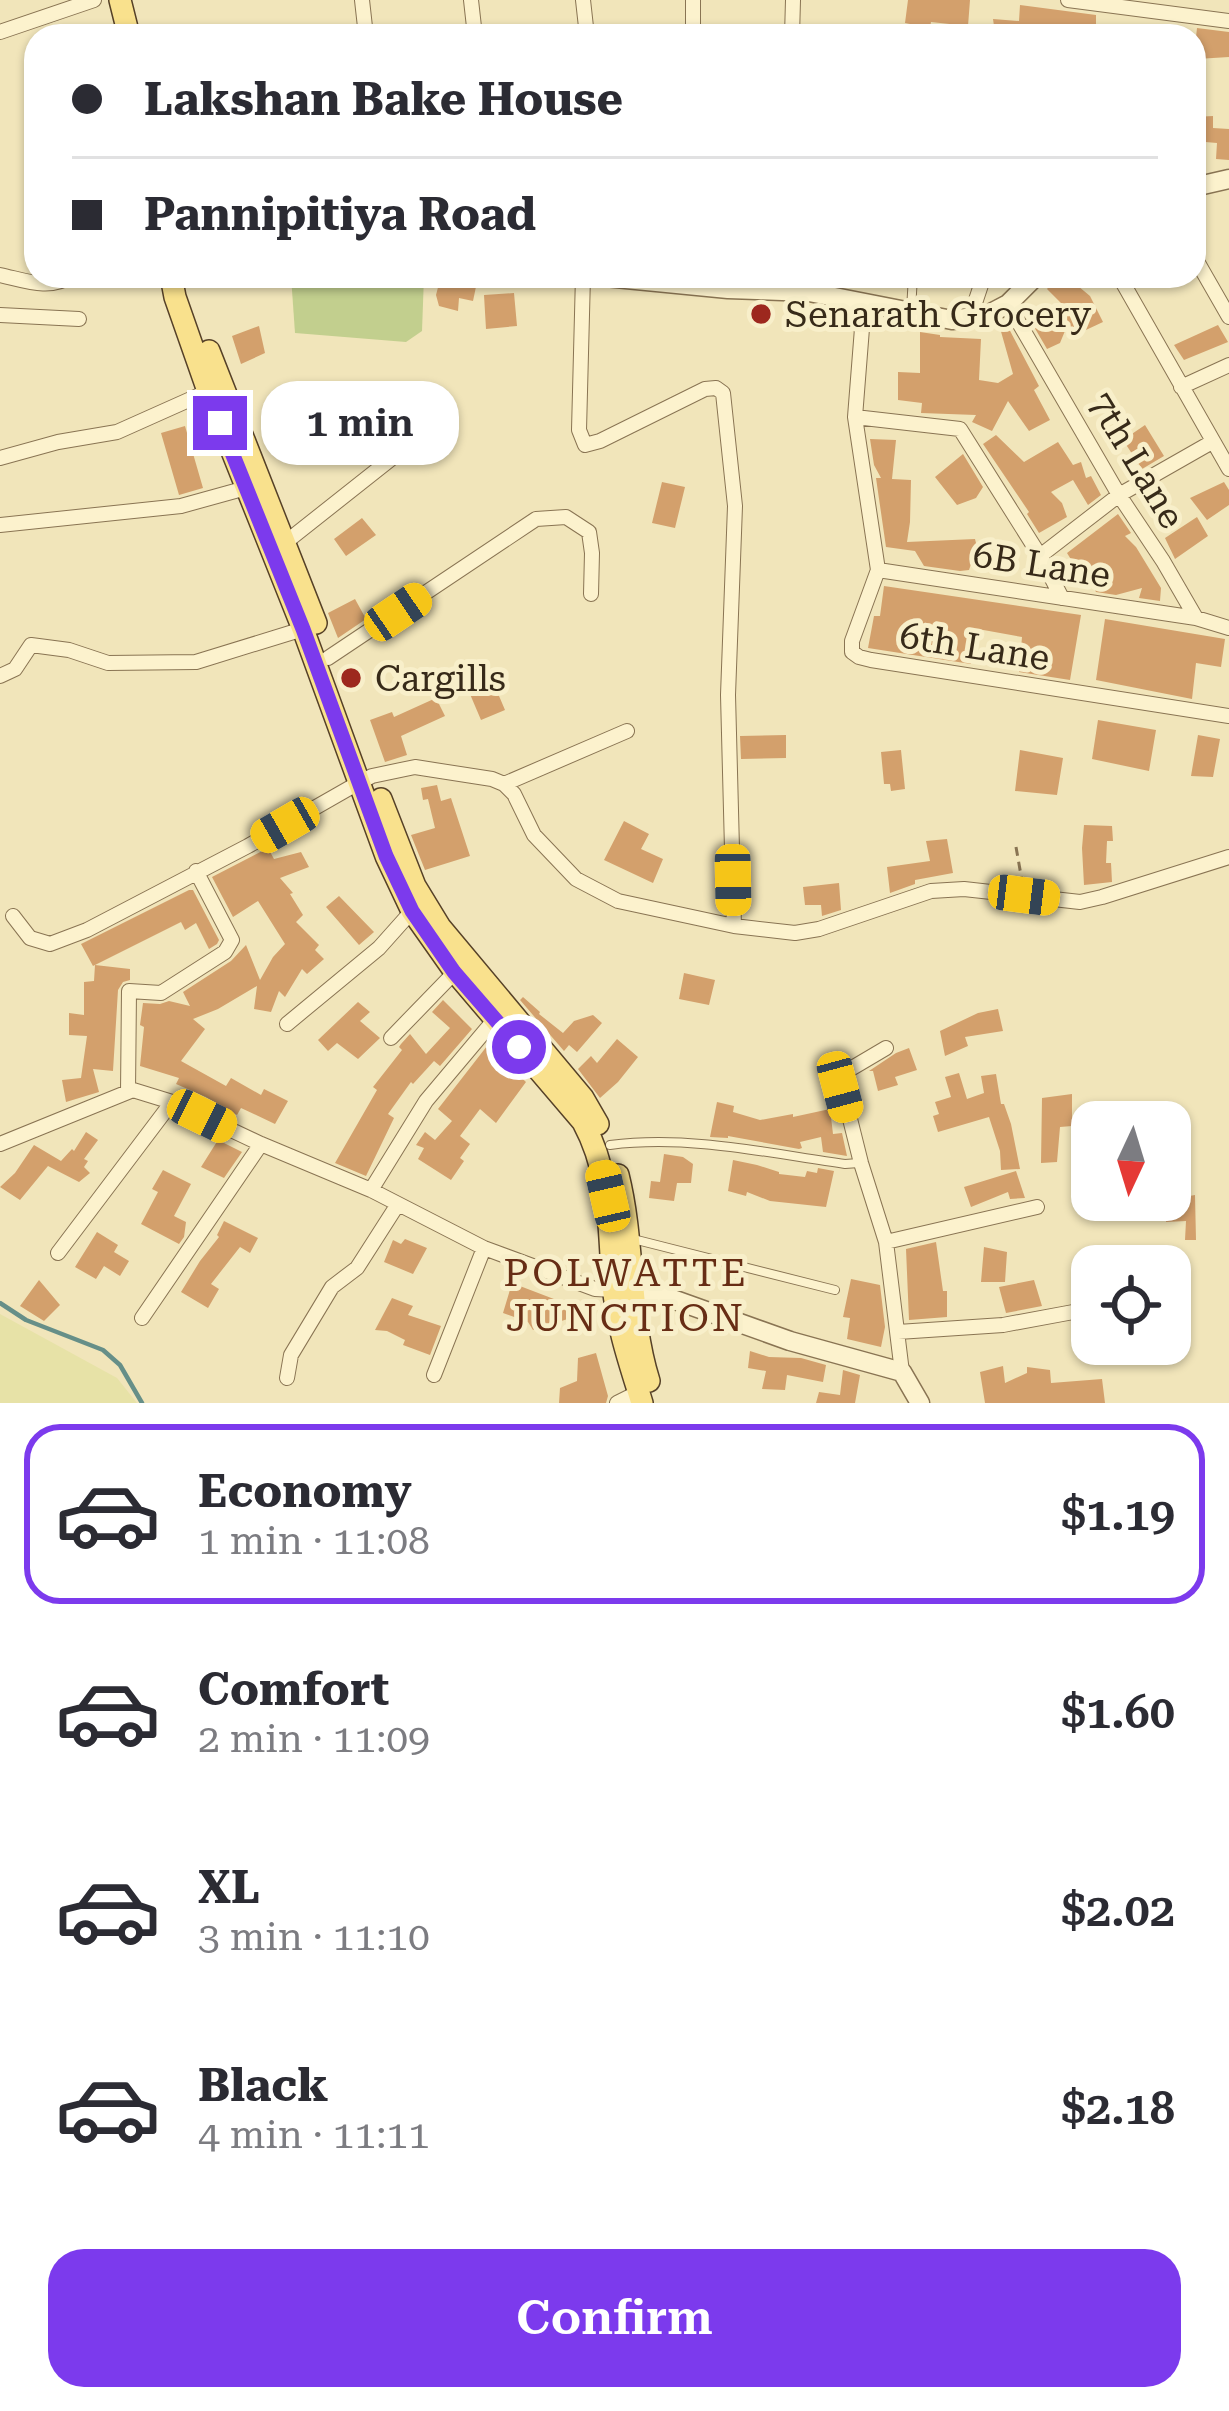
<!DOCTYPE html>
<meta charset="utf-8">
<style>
:root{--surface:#fff;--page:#f7f7f7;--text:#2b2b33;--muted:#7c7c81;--line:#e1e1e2;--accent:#7c3aed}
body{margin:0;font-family:"Roboto Serif",serif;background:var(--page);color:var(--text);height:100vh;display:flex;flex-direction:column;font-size:45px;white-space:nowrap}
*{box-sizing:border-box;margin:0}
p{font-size:39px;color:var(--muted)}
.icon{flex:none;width:66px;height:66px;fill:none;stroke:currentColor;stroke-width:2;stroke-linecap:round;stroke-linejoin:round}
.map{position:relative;height:1403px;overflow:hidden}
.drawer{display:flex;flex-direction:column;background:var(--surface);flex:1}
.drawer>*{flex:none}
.hud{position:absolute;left:24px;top:24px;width:1182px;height:264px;border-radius:36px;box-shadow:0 3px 9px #0004;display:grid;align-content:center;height:264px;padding:0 48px;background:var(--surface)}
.needle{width:78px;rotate:184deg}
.buttons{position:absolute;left:1071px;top:1101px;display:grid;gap:24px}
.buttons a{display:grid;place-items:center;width:120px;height:120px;border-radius:24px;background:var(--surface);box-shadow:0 3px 9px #0004;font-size:60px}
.end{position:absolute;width:54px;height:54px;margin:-27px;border:15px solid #7c3aed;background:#fff;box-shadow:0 0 0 6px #fff}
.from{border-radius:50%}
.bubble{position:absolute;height:84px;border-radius:36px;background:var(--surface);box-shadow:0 3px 9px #0004;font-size:39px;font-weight:600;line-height:84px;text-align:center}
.car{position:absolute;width:36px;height:72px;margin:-36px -18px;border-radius:15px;box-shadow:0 0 9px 3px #0007;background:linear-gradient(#f5c518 24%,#345 0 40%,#f5c518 0 76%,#345 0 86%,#f5c518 0)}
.hud b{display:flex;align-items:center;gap:42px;height:114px;font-size:45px}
.hud b+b{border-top:3px solid var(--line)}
.hud i{width:30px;height:30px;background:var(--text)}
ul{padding:21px 0 0;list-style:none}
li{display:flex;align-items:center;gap:36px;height:180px;margin:0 24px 18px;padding:0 24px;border:6px solid transparent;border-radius:36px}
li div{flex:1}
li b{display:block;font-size:45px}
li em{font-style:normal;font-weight:600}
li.selected{border-color:var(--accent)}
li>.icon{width:108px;height:108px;stroke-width:1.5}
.primary-button{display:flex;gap:24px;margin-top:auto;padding:24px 48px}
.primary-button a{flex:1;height:138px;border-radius:36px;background:var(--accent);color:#fff;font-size:48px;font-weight:600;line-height:138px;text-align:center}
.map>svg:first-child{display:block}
</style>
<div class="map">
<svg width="1229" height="1403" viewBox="0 0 1229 1403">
<rect width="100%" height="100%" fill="#f1e5ba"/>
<path fill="#e7e2a7" d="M0 1314 117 1378 137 1403H0Z"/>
<path fill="#c2cf8e" d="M291 276H424L422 331 406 342 295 333Z"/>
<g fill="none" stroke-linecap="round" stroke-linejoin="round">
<path stroke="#668f88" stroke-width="4.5" d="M0 1303 26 1320 103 1350 120 1365 142 1403"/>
</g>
<path fill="#d3a06c" d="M908 0H970L968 26 931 22 930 28 905 23Z
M1020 5 1096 15V36L995 33 993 19 1019 21Z
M1197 28 1229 32V57L1197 59V55H1194Z
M1213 116V128L1229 129V160L1216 159 1217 143 1194 141V117Z
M441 276H456L477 282 473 301 459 298 458 311 439 306 436 295Z
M1058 276H1066L1090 296 1103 322 1073 336 1067 326 1060 343 1047 349 1030 320 1062 304 1047 289Z
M514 293 517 326 486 329 484 295Z
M1007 325 1039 386 1034 390 1050 420 1029 431 1008 401 992 431 972 422 976 415 921 413 922 403 898 400V372L920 373V332L940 335V337L981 339 979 380 998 383 1013 374 1000 328Z
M1218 325 1228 342 1184 360 1174 345Z
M259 326 265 353 241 364 232 336Z
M373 406 397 440 372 459 342 430Z
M1145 425 1164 456 1142 469 1123 440Z
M185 426 203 488 179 495 161 433Z
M996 435 1024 462 1058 442 1073 465 1081 462 1086 478 1091 476 1101 495 1088 505 1073 480 1051 492 1062 503 1067 517 1039 533 1027 514 1029 512 983 444Z
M870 439 896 440 892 479 911 480 910 522 907 542 975 539 981 563 971 564 969 570 960 571 924 566 915 551 886 547 876 478H881L874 465Z
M963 454 983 487 976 498 957 505 935 477Z
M662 482 685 487 675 528 652 523Z
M1224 482 1229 490V505L1207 520 1190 498Z
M1118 514 1131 533 1125 536 1136 547 1161 588 1160 601 1139 598 1142 588 1116 595 1096 592 1086 574 1082 577 1067 553Z
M1197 517 1208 536 1175 559 1165 538Z
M362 518 376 535 346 556 334 539Z
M884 586 1081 615 1070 680 1019 672 1022 637 978 629 971 664 868 648 874 616H880Z
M355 599 366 619 338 638 328 613Z
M1105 619 1225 639 1221 667 1196 663 1192 699 1096 680Z
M488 670 505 710 481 720 464 680Z
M436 698 445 716 401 736 407 755 385 762 370 720 392 712 394 717Z
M1098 720 1156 730 1149 771 1092 759Z
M786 735V758L741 759 740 736Z
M1198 735 1220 739 1213 777 1191 776Z
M901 750 905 789 891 791 890 784H884L881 752Z
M1020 750 1063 758 1057 795 1015 791Z
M437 785 441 801 451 798 470 856 425 870 411 835 435 828 428 799 423 800 421 788Z
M624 821 649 834 641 849 663 859 653 883 604 860Z
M1084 825 1112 826 1113 841H1107L1106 863H1111L1112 882 1084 885 1082 848Z
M947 839 953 873 915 880V884L890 893 887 867 930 861 926 841Z
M268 848 274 859 301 852 309 867 280 878 293 893 290 894 303 915 296 922 319 945 315 950 324 959 307 974 302 969 285 997 279 991 271 1012 254 1009 257 986 218 1009 193 1019 205 1029 181 1061 226 1086 231 1078 261 1095 264 1089 288 1101 275 1124 241 1108 237 1115 206 1097 176 1084 179 1078 140 1066 144 1027 140 1025 143 1003 160 1004 169 1001 190 1006 183 992 231 961 246 945 260 980 273 957 285 944 258 901 233 917 212 877Z
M839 883 841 910 822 916 821 905H805L803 887Z
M189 890H193L219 940 217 944 209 949 196 923 185 930 181 922 93 966 81 944Z
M339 896 374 932 359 945 326 907Z
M95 965 130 969V980L123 982 118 990 113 1071 93 1069 99 1092 66 1102 62 1080 81 1078 87 1036 69 1035V1013L84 1015V982L94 981Z
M684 973 715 980 709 1005 679 999Z
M523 997 540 1012 539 1014 563 1033 574 1021 593 1015 602 1023 577 1052 569 1045 564 1051 520 1000Z
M443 1000 472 1029 440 1066 434 1061 413 1084 411 1082 388 1114 394 1118 366 1176 335 1163 377 1090 373 1087 402 1050 399 1047 401 1044 410 1034 426 1054 450 1028 432 1012Z
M358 1002 370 1012 360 1021 380 1038 358 1059 337 1043 328 1051 318 1040Z
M998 1009 1003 1031 965 1037 968 1046 945 1056 940 1031 978 1013Z
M617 1039 638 1057 618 1082 600 1098 578 1069 591 1056 597 1063Z
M487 1046 526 1082 496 1123 480 1109 460 1136 470 1144 460 1158 464 1161 451 1180 418 1159 424 1148 416 1145 425 1132 435 1140 452 1121 438 1109Z
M909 1048 917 1070 895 1077 898 1085 878 1091 873 1071H869L896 1053Z
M959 1073 967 1099 984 1093 981 1076 996 1074 1001 1104H1004L1011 1124 1020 1169 1001 1170 1000 1151 989 1117 938 1132 933 1116 939 1114 935 1102 951 1097 945 1077Z
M1072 1094V1126L1060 1127 1057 1162 1041 1163 1042 1098Z
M717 1102 734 1106 733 1112 760 1120 793 1114V1117L830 1109 833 1134 842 1133 847 1156 823 1152 821 1137 800 1142 802 1148 799 1149 728 1136V1138L710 1137Z
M86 1132 98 1140 84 1159 88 1161 84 1167 90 1173 79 1182 48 1166 20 1200 0 1187 15 1173 34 1145 61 1161 72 1149 74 1151Z
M218 1140 242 1152 224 1178 201 1167Z
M664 1154 683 1157 693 1164 691 1183H677L674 1201 649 1198 651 1181 660 1182Z
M733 1160 757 1165 779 1172V1174L805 1177 807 1171 817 1173 818 1168 834 1171 826 1207 770 1201 747 1192 746 1196 728 1191Z
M163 1170 191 1184 174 1216 186 1222 184 1237 179 1244 141 1224 158 1192 152 1189Z
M1016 1171 1025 1198 1010 1199 1008 1192 971 1207 964 1187Z
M1195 1195 1196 1240H1185L1186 1221 1166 1222 1167 1200Z
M224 1221 258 1238 250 1253 240 1247 211 1284 219 1289 208 1308 181 1292 200 1261 219 1237 217 1235Z
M97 1232 118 1245 114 1252 129 1261 120 1276 104 1266 96 1279 75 1267Z
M405 1239 427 1248 413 1274 384 1262 393 1240 401 1244Z
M936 1242 943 1291H947V1317L909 1320 906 1249Z
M984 1247 1007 1252 1005 1282H981Z
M851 1279 880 1285 885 1327 881 1347 847 1339 850 1318 843 1317Z
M39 1280 60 1305 44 1321 20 1306Z
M1034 1280 1042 1306 1006 1313 999 1287Z
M512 1283 567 1304 574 1317 533 1330 528 1322 503 1313Z
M392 1298 413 1306 408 1315 441 1326 430 1355 403 1345 405 1340 387 1331 375 1330Z
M750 1351 769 1357 801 1358 826 1365 823 1382 787 1375 785 1390 762 1389 766 1371 748 1368Z
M596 1353 608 1396 606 1403H559L560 1388 577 1381 578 1358Z
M1003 1366 1005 1383 1027 1373V1367L1050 1370 1051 1383 1102 1379 1105 1403H985L980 1372Z
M843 1370 860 1375 855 1403H816L819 1392 840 1395Z"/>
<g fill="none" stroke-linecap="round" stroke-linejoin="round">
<g stroke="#897453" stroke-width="10">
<path id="service" d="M911 310 913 276
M610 1145C689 1135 767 1153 845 1164L859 1163
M633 1239 835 1290"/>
</g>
<g stroke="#897453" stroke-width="16">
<path id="minor" d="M362 0 366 36
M471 0 475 36
M583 0 587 36
M1068 0 1229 21
M0 32 94 0
M693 36V0
M792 36 793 0
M1194 256 1229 317
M0 275C24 280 50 291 70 276
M583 276 579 430 585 445 600 441 705 389 716 388 723 393 735 506 728 695 734 926
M1119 276 1229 469
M864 303 855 417 878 570 852 641V652L859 657 871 660 1229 716
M1008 304 1119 495 1163 561 1196 618 1229 628
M0 315 79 319
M970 318 984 276
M1181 387 1229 365
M855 417 960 429 1040 556 1062 598
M0 458 58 442 117 432 211 390
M0 525 181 506 246 488
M286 542 444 417
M1040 556 1119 495 1212 442
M878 570 1196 618
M328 658 536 519 566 517 589 532 592 553 591 594
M0 676 15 669 31 645 69 650 108 663 196 662 303 629
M504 784 627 731
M13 916 30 938 50 944 87 930 248 846 360 782 372 776 415 767 492 779 504 784 514 794 534 835 576 879 618 901 734 926 795 933 819 929 931 891 964 889 1080 902 1102 897 1229 857
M287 1024 379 948 412 911
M391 1038 455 972
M886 1048 842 1074 840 1079 861 1163 886 1242 902 1372
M128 1092 129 991 161 993 225 952 232 940 196 871
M0 1144 133 1090 172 1102 261 1144 371 1190 484 1248 595 1289 614 1290
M371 1190 426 1101 495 1019
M886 1242 1037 1207
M58 1253 172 1102
M142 1318 261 1144
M898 1332 1003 1325 1084 1310
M434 1375 484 1248
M287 1378 291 1355 332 1287 357 1268 398 1204
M617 1403 639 1392"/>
</g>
<g stroke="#897453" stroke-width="21">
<path id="tertiary" d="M1194 187 1229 179
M595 276 728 289 809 292 952 320 987 315 1008 304 1036 276
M620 1290 650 1291 790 1341 902 1372 920 1403"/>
</g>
<g stroke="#564128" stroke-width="24">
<path id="primary" d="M120 0 129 36
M171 276 175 297 208 391 303 629 386 856 412 911 455 972 583 1122C612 1176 608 1227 613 1285 617 1327 630 1364 642 1403
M209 351 316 623
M381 799 415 886 440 927 583 1098 598 1124
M618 1175C635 1243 628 1314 649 1381"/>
</g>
<path stroke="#897453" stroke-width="3" stroke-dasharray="9 6" stroke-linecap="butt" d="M1016 847 1022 881"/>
<use href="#service" stroke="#fcf2cd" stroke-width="8"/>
<use href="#minor" stroke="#fcf2cd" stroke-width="14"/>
<use href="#tertiary" stroke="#fcf2cd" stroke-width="18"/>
<use href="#primary" stroke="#f9e18d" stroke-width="21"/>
</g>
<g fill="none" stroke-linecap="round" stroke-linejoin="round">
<path stroke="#7c3aed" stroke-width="15" d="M220 423 303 629 386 856 412 911 454 972 519 1047"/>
</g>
<g fill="#9d281e" stroke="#f8efca" stroke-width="4.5">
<circle cx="761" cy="314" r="12"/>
<circle cx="351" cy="678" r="12"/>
</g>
<g text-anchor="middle" stroke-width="10" stroke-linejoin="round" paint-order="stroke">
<g font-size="36" fill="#372a19" stroke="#f8efca" text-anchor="start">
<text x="785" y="327">Senarath Grocery</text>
<text x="375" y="691">Cargills</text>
</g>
<g font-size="36" fill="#372a19" stroke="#f8efca">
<text transform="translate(1137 460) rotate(59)" y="13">7th Lane</text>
<text transform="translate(1042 564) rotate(9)" y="13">6B Lane</text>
<text transform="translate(975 646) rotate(9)" y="13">6th Lane</text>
</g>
<g font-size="39" letter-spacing="3" fill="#672d15" stroke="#f8efca">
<text x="626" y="1286">POLWATTE<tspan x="626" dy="45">JUNCTION</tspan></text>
</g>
</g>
</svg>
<div class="buttons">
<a><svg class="needle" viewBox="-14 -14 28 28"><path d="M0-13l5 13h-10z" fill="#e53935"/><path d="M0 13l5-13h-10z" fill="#7c7c81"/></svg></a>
<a><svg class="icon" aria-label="locate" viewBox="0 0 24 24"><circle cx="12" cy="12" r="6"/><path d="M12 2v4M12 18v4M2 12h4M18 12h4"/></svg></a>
</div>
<i class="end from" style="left:519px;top:1047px"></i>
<i class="end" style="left:220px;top:423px"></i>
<div class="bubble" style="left:261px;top:381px;width:198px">1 min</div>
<i class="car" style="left:398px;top:612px;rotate:56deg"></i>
<i class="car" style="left:285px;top:825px;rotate:240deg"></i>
<i class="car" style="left:733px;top:880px;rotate:179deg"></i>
<i class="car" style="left:1024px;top:895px;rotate:97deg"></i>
<i class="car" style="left:840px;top:1087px;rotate:165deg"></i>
<i class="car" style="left:202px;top:1116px;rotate:116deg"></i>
<i class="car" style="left:608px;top:1196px;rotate:347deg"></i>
<div class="hud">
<b><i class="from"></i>Lakshan Bake House</b>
<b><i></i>Pannipitiya Road</b>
</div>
</div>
<section class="drawer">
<ul>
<li class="selected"><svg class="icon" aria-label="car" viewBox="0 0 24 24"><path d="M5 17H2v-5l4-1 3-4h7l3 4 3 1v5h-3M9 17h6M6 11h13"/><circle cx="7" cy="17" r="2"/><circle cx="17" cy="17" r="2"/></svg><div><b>Economy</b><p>1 min · 11:08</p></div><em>$1.19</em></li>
<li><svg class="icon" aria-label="car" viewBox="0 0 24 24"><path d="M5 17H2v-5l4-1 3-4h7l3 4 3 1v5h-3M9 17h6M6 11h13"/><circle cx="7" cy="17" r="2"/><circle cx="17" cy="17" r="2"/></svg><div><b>Comfort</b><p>2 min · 11:09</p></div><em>$1.60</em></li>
<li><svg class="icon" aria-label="car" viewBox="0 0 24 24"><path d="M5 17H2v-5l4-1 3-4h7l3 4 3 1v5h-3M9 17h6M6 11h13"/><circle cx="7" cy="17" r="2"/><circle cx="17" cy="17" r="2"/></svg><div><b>XL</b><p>3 min · 11:10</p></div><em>$2.02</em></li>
<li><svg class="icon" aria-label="car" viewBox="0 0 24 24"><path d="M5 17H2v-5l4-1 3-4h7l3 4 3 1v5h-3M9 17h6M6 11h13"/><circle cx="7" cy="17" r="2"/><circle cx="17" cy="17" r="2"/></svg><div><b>Black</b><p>4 min · 11:11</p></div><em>$2.18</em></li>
</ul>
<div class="primary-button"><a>Confirm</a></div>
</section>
